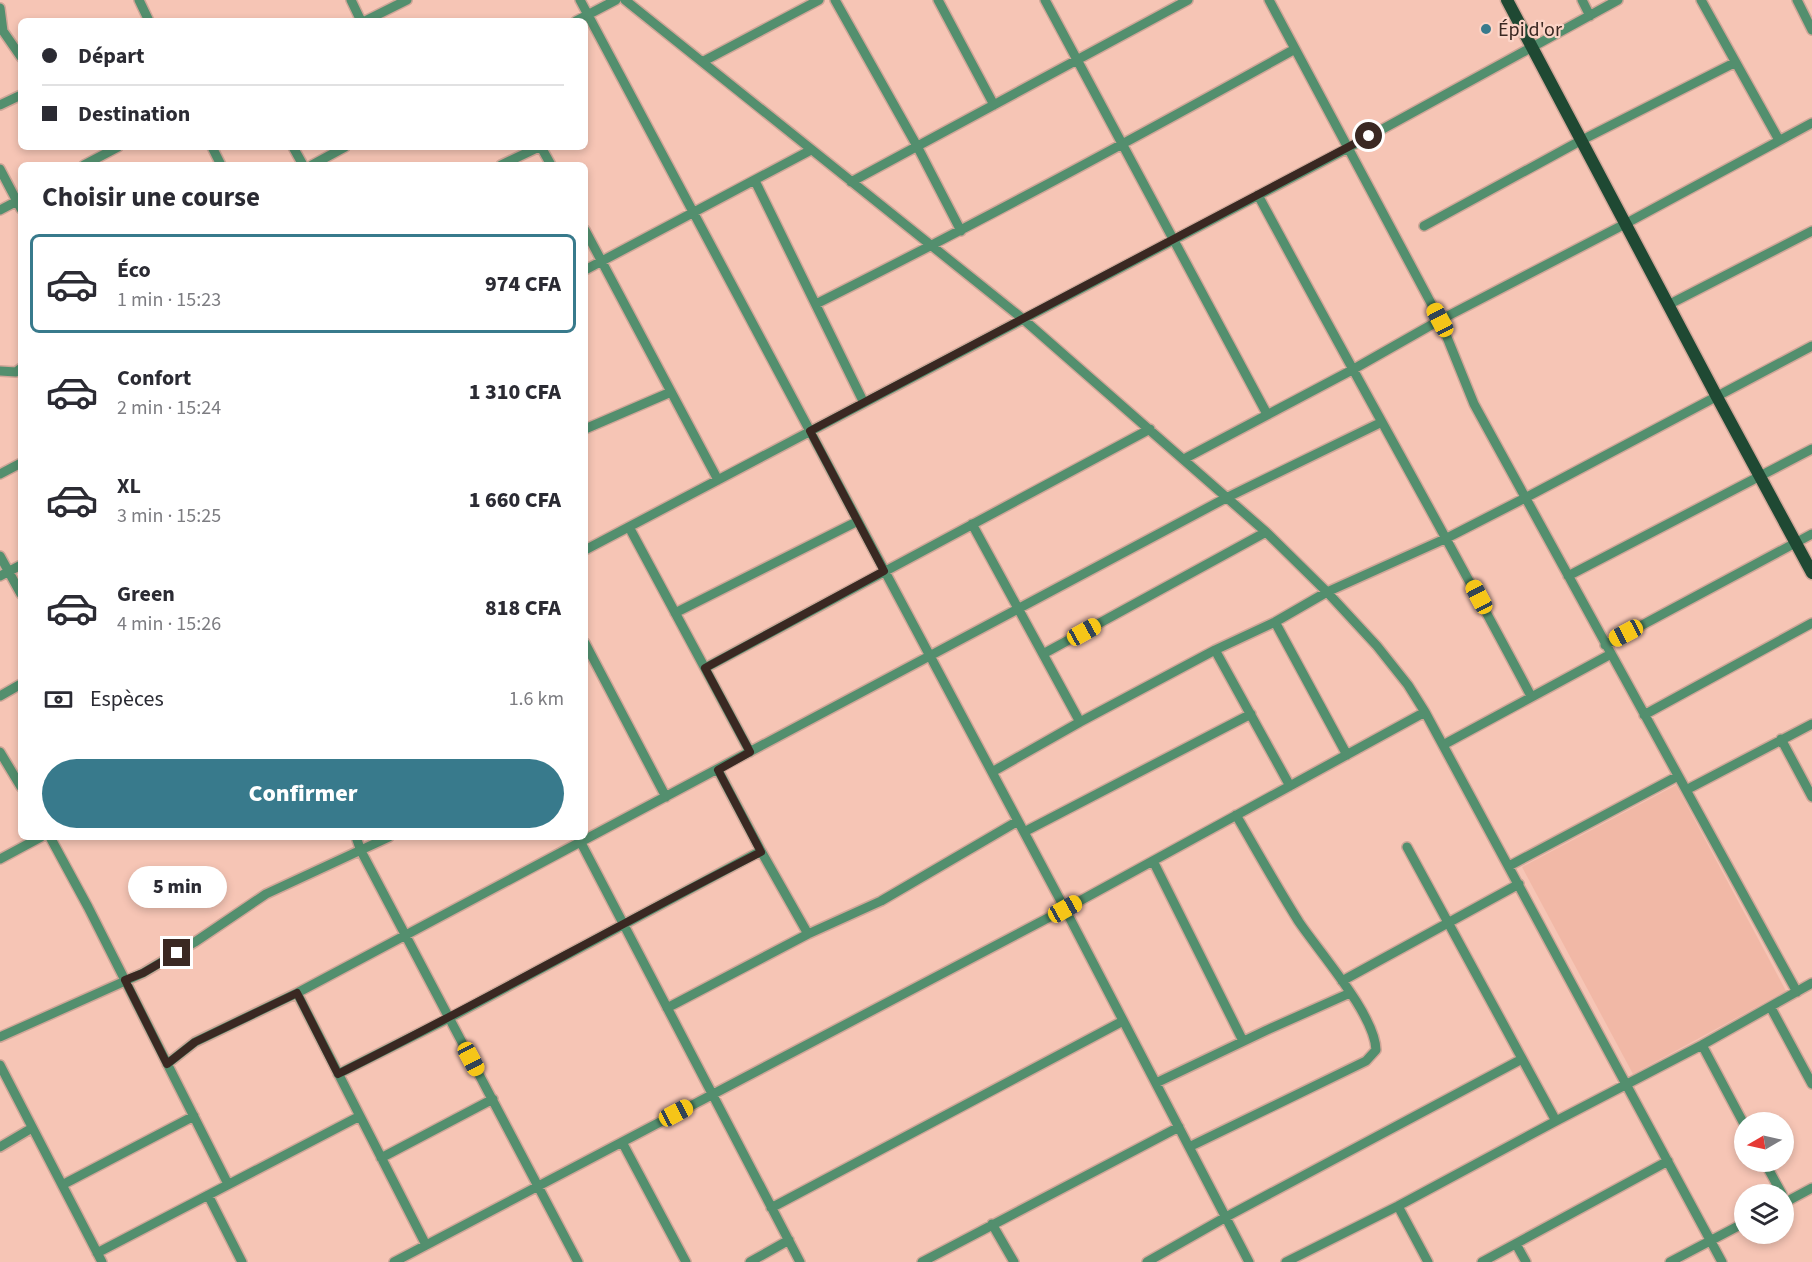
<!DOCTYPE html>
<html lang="fr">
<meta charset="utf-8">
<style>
:root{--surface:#fff;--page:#f2f2f3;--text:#2b2b33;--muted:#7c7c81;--line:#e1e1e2;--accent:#387a8c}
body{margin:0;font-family:"Source Sans 3",sans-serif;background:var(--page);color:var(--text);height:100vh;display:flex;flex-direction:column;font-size:22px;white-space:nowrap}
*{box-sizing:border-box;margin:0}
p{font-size:20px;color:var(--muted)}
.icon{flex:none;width:33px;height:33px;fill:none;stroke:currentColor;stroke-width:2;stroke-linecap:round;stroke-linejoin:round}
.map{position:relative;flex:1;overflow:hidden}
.drawer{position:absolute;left:18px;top:162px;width:570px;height:678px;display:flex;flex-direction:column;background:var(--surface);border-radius:9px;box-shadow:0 3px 9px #0003}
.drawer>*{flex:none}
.guide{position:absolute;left:18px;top:18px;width:570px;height:132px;border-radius:9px;box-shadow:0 3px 9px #0003;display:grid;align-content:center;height:132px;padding:0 24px;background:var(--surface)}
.needle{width:39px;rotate:261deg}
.controls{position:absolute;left:1734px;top:1112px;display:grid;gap:12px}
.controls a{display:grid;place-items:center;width:60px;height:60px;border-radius:50%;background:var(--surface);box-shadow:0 3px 9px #0003;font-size:30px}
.end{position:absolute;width:27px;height:27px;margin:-14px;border:8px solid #3a2822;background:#fff;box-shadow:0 0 0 3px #fff}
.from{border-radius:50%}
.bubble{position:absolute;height:42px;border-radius:21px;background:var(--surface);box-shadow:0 3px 9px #0003;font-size:20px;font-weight:800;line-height:42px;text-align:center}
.car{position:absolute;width:18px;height:36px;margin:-18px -9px;border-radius:8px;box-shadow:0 0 4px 2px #0007;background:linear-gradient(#f5c518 24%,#345 0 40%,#f5c518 0 76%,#345 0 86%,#f5c518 0)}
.guide b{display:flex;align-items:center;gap:21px;height:57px;font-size:22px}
.guide b+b{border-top:2px solid var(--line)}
.guide i{width:15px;height:15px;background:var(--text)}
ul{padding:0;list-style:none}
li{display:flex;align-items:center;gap:18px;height:99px;margin:0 12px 9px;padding:0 12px;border:3px solid transparent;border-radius:9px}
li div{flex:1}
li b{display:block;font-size:22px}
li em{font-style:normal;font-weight:800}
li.selected{border-color:var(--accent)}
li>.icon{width:54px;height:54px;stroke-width:1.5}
h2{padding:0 24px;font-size:27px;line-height:72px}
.pay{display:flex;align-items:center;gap:15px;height:66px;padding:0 24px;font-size:22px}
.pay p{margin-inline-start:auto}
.primary-button{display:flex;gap:12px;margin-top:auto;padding:12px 24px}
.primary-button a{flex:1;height:69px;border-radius:36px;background:var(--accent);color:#fff;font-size:24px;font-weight:800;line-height:69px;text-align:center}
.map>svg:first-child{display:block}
</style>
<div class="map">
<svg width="1812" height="1262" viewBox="0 0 1812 1262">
<rect width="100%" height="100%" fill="#f6c5b5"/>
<path fill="#f1b8a6" d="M1676 785 1786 991 1633 1074 1522 867Z"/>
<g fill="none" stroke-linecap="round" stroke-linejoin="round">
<g stroke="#d0a698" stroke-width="12">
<path id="minor" d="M139 0 149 21
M351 0 361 21
M580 0 1065 909 1249 1262
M625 0 1023 319 1266 532 1327 592 1377 646 1408 685 1425 712 1722 1262
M835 0 917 146 961 231
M938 0 994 105
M1045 0 1267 414
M1269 0 1440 320 1474 404 1797 992
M1582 0 1590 16
M1701 0 1779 140
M1797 0 1812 30
M0 8 3 31 21 57
M365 21 407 0
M576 21 616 0
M702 62 819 0
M0 105 21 95
M212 147 221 165
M293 147 303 165
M541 147 551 165
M84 165 118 147
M312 165 345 147
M501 165 539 147
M0 169 21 209
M755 181 864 403
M851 182 1188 0
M1258 195C1348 363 1442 528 1531 696
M0 210 21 199
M1424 226 1580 141 1734 63
M585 230 718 480
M585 270 811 150
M816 304C978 223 1137 137 1295 49
M1668 305 1812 231
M0 371 16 372 21 368
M585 429 671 392
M1184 459 1352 370 1440 320 1625 224 1812 123
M0 474 21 463
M972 524 1080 722
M629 527 750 752
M585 550 1348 148 1618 0
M0 556 21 594
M0 576 21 565
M1568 576 1812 449
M675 613 858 521
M1275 622 1347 755
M585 643 666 797
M1605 645 1812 534
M1215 650 1290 786
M1043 654 1266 532
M705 668 1150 429
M0 696 21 684
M1644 715 1812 623
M1781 739 1812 797
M1443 745 1611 654
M0 752 21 787
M718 770 761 851 808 934
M992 772 1080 722 1215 650 1275 622 1327 592 1447 538 1527 497 1812 346
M1686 790 1812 724
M1024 832 1251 714
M50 837 88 907 228 1184
M356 837 361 851 578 1262
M579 839 800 1262
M1407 847 1556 1121
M0 859 41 837
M1153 861 1243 1041
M1509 866 1678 776
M1342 981 1519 884
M297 993 426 1245
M667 1008 808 934 881 901 1018 821
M1771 1008 1812 1084
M0 1037 143 973 195 942 266 894 389 837
M1702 1045 1744 1124
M167 1064 195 1042 297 993 1226 498 1382 422
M0 1065 102 1262
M338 1074 449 1018 761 851
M1156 1083 1267 1030 1350 993
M622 1142 686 1262
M0 1147 32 1128
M1189 1147 1366 1061 1376 1050C1375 1015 1320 953 1299 922 1277 887 1257 851 1236 815
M381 1158 493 1099
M1764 1161 1782 1194
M62 1185 194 1116
M208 1195 242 1262
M1784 1203 1812 1188
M1398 1206 1428 1262
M771 1208 1123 1021
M992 1224 1014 1262
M1516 1244 1526 1262
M97 1253 360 1116
M394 1262 1065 909 1425 712
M750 1262 789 1240
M922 1262 1179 1127
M1147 1262 1226 1217 1522 1059
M1286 1262 1398 1206 1556 1121 1702 1045 1812 983
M1482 1262 1668 1161
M1670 1262 1744 1223"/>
</g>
<g stroke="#d0a698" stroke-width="15">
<path id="major" d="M1507 0 1717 397 1812 573"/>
</g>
<use href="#minor" stroke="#538f6e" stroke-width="9"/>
<use href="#major" stroke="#1f4933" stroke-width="12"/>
</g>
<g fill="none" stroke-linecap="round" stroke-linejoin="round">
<path stroke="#3a2822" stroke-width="8" d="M177 953 143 973 125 980 167 1064 195 1042 297 993 338 1074C481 1003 619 924 761 852L718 770 750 752 705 668 884 571 810 431 1369 136"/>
</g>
<circle fill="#387a8c" stroke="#fcd4c7" stroke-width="2" cx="1486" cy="29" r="6"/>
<g text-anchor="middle" stroke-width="4.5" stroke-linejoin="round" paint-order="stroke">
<g font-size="20" fill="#3a2822" stroke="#fcd4c7" text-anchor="start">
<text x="1498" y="36">Épi d'or</text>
</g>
</g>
</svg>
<div class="controls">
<a><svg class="needle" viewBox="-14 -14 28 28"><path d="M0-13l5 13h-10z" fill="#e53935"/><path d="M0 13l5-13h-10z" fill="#7c7c81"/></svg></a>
<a><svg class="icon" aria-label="layers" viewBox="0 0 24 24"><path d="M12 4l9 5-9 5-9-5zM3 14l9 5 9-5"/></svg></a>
</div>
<i class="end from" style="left:1369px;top:136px"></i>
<i class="end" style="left:177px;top:953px"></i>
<div class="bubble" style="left:128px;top:866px;width:99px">5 min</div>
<i class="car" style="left:1440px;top:320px;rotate:332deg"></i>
<i class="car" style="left:1479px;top:597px;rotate:332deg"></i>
<i class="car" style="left:1084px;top:632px;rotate:61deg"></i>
<i class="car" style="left:1626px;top:633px;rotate:242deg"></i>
<i class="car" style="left:1065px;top:909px;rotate:61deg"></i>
<i class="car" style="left:471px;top:1059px;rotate:152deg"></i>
<i class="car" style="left:676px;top:1113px;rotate:62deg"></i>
<div class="guide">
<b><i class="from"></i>Départ</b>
<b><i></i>Destination</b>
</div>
<section class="drawer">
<h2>Choisir une course</h2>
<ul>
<li class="selected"><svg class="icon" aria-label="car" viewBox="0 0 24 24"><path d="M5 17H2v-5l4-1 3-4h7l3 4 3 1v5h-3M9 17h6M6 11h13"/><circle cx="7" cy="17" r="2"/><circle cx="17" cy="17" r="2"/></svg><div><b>Éco</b><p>1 min · 15:23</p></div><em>974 CFA</em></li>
<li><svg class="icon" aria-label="car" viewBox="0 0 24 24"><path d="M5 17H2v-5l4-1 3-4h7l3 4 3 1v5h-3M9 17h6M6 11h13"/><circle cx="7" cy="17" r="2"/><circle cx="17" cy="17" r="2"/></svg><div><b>Confort</b><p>2 min · 15:24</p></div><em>1 310 CFA</em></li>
<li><svg class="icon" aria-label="car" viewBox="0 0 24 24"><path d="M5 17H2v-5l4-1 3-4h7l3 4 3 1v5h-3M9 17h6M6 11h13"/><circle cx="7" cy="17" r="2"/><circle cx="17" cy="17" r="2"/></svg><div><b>XL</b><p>3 min · 15:25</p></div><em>1 660 CFA</em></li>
<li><svg class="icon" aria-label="car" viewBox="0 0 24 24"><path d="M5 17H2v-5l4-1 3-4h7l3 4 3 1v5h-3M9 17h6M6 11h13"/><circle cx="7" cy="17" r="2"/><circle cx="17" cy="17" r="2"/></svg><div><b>Green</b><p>4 min · 15:26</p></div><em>818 CFA</em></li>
</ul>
<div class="pay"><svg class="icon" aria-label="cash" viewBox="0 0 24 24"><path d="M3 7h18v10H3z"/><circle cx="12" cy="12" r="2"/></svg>Espèces<p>1.6 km</p></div>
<div class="primary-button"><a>Confirmer</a></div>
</section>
</div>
